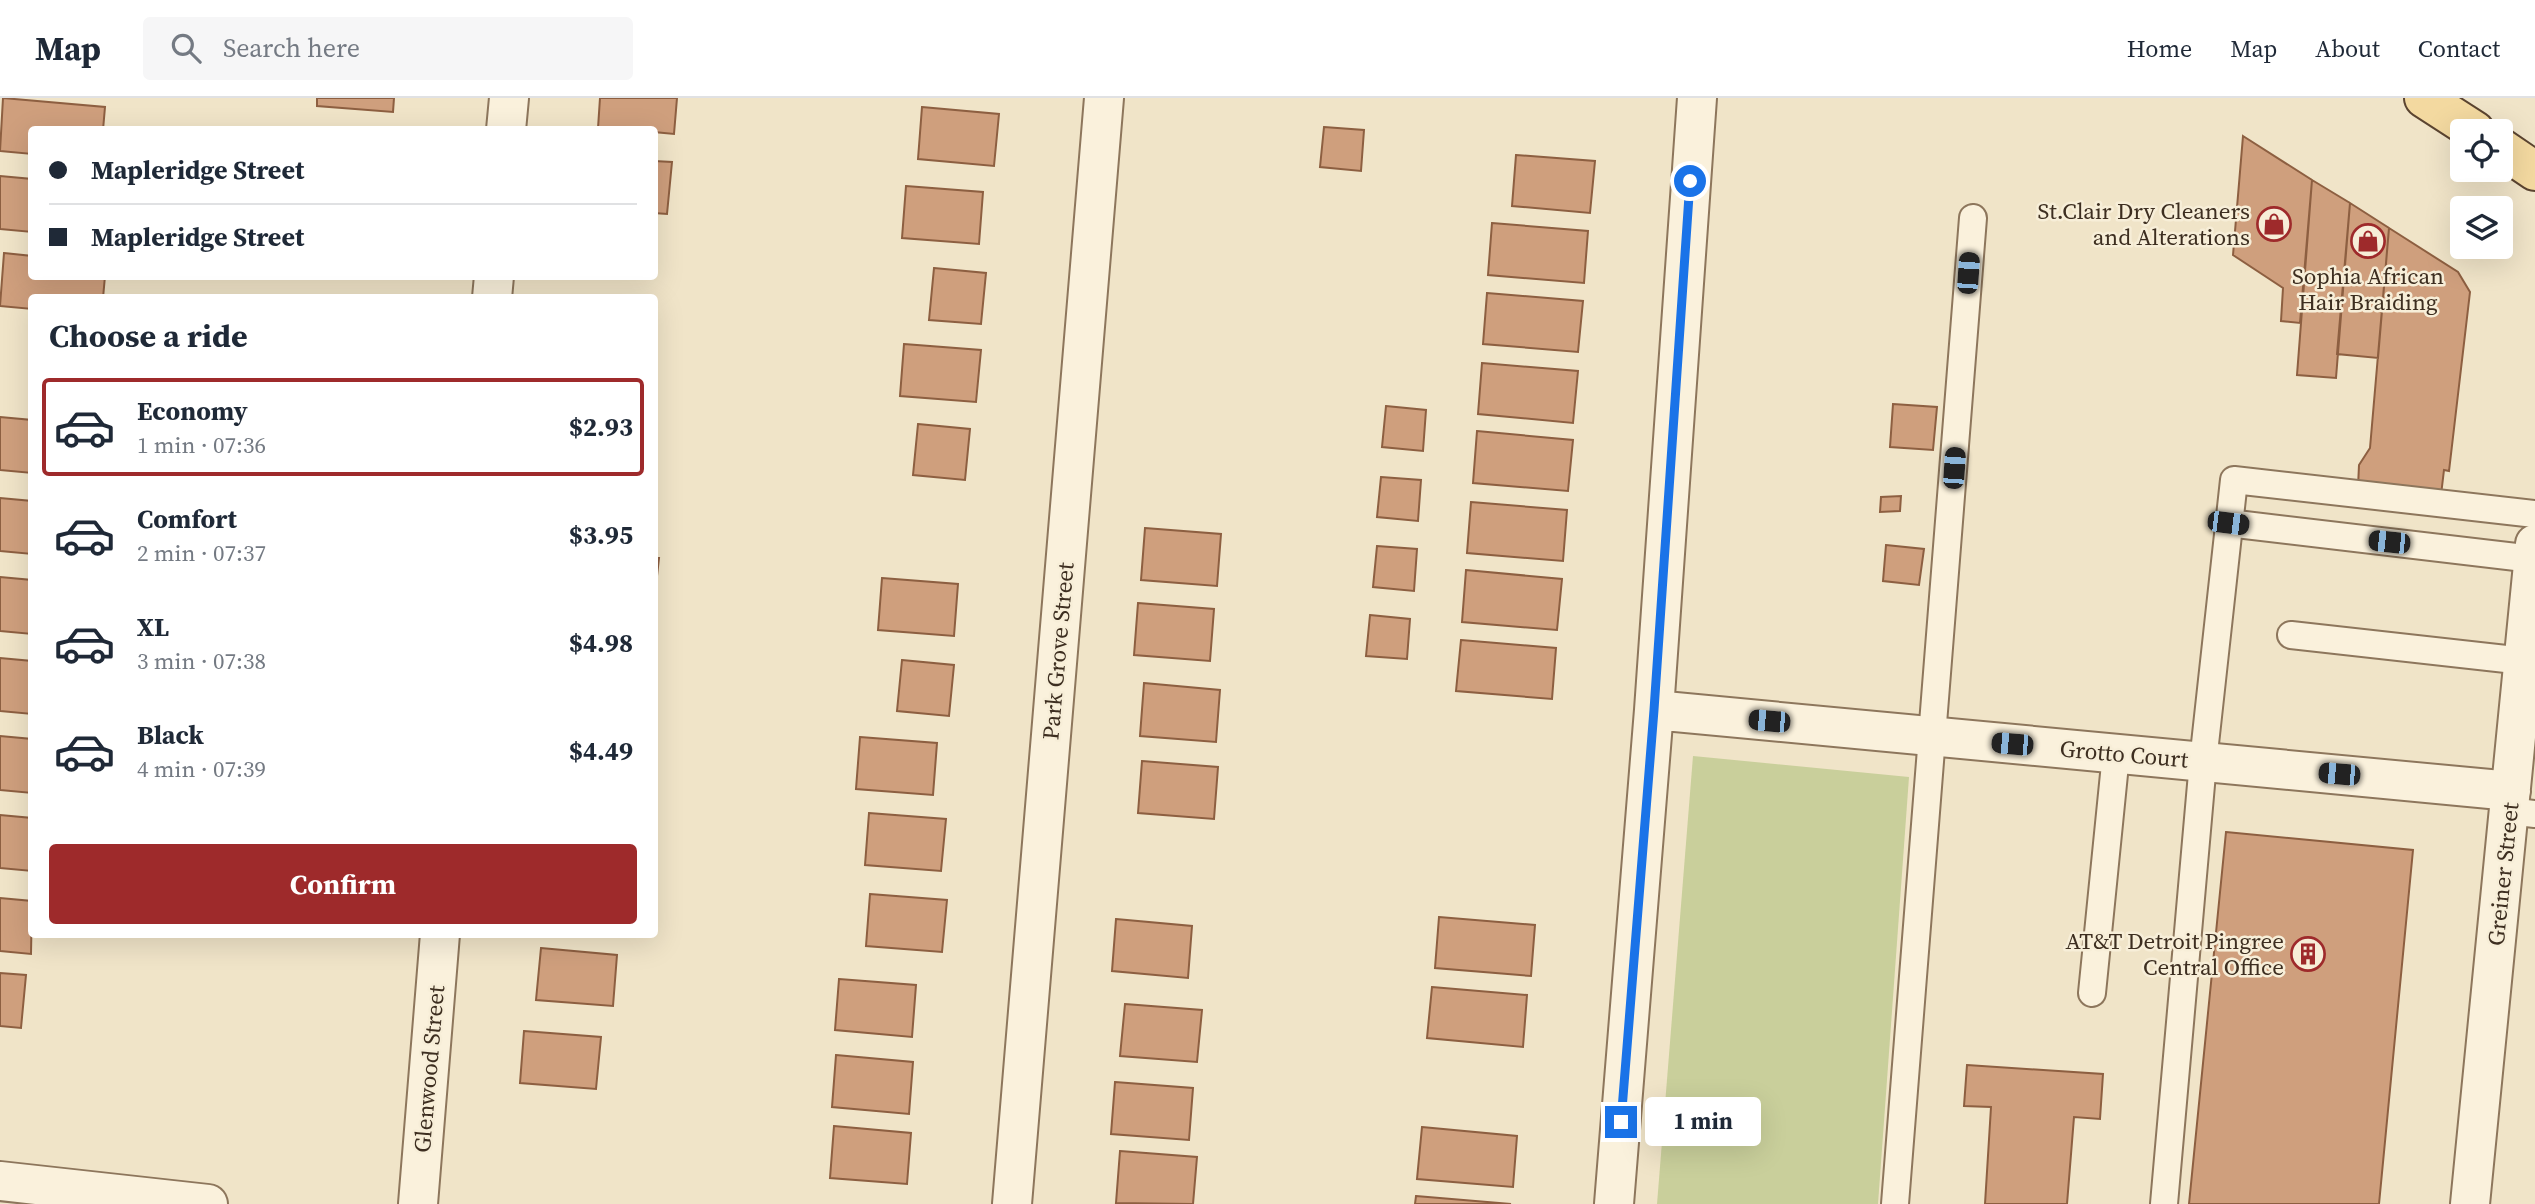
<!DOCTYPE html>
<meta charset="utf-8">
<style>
:root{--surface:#fff;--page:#f6f6f7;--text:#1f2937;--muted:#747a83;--line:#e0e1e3;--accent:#9e2a2b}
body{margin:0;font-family:"Source Serif 4",serif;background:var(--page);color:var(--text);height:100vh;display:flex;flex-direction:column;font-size:26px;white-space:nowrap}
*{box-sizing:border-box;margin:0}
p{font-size:23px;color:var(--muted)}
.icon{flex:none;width:38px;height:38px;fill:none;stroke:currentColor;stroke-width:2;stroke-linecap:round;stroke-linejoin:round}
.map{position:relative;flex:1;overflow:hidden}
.side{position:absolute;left:28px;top:196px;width:630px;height:644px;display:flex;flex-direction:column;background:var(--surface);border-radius:7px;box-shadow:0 7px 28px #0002}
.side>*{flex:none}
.top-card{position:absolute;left:28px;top:28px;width:630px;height:154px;border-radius:7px;box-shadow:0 7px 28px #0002;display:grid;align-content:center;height:154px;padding:0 21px;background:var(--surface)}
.controls{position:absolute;left:2450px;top:21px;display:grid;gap:14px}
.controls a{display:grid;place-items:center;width:63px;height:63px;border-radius:7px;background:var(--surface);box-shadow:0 7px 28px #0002;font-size:35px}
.end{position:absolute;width:32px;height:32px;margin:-16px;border:9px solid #1a73e8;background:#fff;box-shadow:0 0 0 4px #fff}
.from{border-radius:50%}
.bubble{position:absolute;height:49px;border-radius:7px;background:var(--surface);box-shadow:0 7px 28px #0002;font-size:23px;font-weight:700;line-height:49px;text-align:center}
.car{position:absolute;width:21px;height:42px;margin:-21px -10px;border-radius:9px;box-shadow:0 0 5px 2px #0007;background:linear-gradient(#222 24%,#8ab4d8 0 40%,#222 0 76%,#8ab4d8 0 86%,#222 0)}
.top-card b{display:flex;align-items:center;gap:24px;height:66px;font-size:26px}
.top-card b+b{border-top:2px solid var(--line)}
.top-card i{width:18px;height:18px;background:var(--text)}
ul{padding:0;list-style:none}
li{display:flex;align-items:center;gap:21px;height:98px;margin:0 14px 10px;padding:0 7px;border:4px solid transparent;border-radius:7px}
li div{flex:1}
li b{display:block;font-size:26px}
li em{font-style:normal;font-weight:700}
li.on{border-color:var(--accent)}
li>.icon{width:63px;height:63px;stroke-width:1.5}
h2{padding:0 21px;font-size:32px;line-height:84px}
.action{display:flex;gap:14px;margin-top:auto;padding:14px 21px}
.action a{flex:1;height:80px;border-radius:7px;background:var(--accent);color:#fff;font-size:28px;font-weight:700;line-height:80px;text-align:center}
header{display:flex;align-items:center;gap:42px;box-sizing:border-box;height:98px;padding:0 35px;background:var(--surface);border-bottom:2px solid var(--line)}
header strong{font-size:33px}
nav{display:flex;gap:38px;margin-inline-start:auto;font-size:24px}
.search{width:490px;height:63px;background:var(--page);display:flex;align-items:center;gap:18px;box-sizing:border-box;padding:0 24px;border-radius:7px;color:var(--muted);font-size:26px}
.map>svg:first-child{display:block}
</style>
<header>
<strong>Map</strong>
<div class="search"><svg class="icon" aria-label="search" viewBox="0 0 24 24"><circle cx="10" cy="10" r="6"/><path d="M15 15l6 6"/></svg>Search here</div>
<nav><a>Home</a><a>Map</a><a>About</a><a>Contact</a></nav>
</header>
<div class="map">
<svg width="2535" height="1106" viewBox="0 0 2535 1106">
<rect width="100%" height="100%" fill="#f0e4c8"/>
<path fill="#c9cf9b" d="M1693 658 1909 679 1878 1106H1657Z"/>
<path fill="#cf9f7d" stroke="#8d5f41" stroke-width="2" d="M3 0 105 9 103 32H32V56L0 53Z
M317 0H394L393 14 317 8Z
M600 0H677L674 36 654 34V32L598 30Z
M922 9 999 16 994 68 918 61Z
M1324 29 1364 32 1361 73 1320 69Z
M2243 38 2312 82 2300 225 2281 223 2283 190 2233 157Z
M1516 57 1595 63 1590 115 1512 108Z
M654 63 672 64 667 116 654 115Z
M0 78 32 81V134L0 131Z
M2312 82 2350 105 2336 280 2297 277Z
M906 88 983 94 979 146 902 140Z
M2350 105 2389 130 2378 260 2337 256Z
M1492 125 1588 133 1584 185 1488 177Z
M2389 130 2458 174 2470 194 2449 373 2444 372 2441 397 2358 389 2359 367 2370 350Z
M4 155 32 158V178H105L103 200H32V211L0 208Z
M934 170 986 175 981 226 929 222Z
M1487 195 1583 203 1578 254 1483 246Z
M904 246 981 252 976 304 900 298Z
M1482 265 1578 273 1573 325 1478 316Z
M1893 306 1937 309 1933 352 1890 349Z
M1386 308 1426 312 1423 353 1382 349Z
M0 319 32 322V375L0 372Z
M918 326 970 331 965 382 913 377Z
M1477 333 1573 342 1568 393 1473 385Z
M1381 379 1421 382 1418 423 1377 419Z
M1901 398 1900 413 1880 414 1881 399Z
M0 400 32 403V456L0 453Z
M1471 404 1567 412 1563 463 1467 455Z
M1145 430 1221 436 1217 488 1141 482Z
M1886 447 1924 451 1919 487 1883 483Z
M1377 448 1417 451 1414 493 1373 489Z
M654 460H659L654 505Z
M1466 472 1562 481 1557 532 1462 524Z
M0 479 32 482V536L0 533Z
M882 480 958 486 954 538 878 532Z
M1138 505 1214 511 1210 563 1134 557Z
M1370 517 1410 521 1407 561 1366 558Z
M1461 542 1556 550 1552 601 1456 593Z
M0 560 32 563V616L0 613Z
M902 562 954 567 949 618 897 613Z
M1144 585 1220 592 1216 644 1140 638Z
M0 638 32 641V695L0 692Z
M860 639 937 645 933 697 856 691Z
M1142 663 1218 669 1214 721 1138 715Z
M869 715 946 721 941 773 865 767Z
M0 717 32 720V773L0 770Z
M2226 734 2413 752 2379 1106H2189Z
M870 796 947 802 942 854 866 848Z
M0 800 32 803 31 856 0 853Z
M1439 819 1535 827 1531 878 1435 870Z
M1116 821 1192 828 1188 880 1112 873Z
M541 850 617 857 613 908 536 902Z
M0 875 26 877 21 930 0 928Z
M839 881 916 887 912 939 835 932Z
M1432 889 1527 897 1523 949 1427 940Z
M1125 906 1202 912 1197 964 1120 958Z
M524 933 601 939 596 991 520 985Z
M836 957 913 964 909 1016 832 1009Z
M1967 967 2103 976 2100 1021 2074 1019 2067 1106H1985L1991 1009 1964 1008Z
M1115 984 1193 990 1189 1042 1111 1036Z
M834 1028 911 1035 907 1086 830 1080Z
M1422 1029 1517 1038 1513 1089 1417 1081Z
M1120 1053 1197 1059 1193 1106 1116 1105Z
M1416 1098 1511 1106H1415Z"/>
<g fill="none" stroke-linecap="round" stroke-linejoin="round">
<g stroke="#8d765c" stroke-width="30">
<path id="service" d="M2228 425 2533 461
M2291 537 2524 563
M2509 713 2535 716
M2092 895 2116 656
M1895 1106 1973 120
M2164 1106 2203 664 2234 382 2535 416"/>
</g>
<g stroke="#8d765c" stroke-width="42">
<path id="minor" d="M506 32 509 0
M492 200 494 178
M1654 612 2511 693
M418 1106 440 836
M1012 1106 1104 0
M1614 1106 1654 612 1697 0
M2470 1106 2535 446"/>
</g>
<g stroke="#8d765c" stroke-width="42">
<path id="tertiary" d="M0 1083 208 1106"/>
</g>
<g stroke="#5b4430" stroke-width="42">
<path id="primary" d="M2424 0 2475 33
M2501 50 2535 73"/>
</g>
<use href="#service" stroke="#faf1dc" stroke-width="26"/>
<use href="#minor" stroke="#faf1dc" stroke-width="38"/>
<use href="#tertiary" stroke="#faf1dc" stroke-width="38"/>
<use href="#primary" stroke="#f3d9a0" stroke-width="38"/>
</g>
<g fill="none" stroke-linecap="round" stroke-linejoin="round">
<path stroke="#1a73e8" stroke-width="9" d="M1621 1024 1654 612 1690 83"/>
</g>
<defs>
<g id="shop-ring" transform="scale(1.75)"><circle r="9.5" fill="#f7eed8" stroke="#9e2a2b" stroke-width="1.5"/><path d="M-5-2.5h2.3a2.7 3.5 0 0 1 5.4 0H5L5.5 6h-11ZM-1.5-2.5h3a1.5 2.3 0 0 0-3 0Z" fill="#9e2a2b"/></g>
<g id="building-ring" transform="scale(1.75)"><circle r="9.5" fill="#f7eed8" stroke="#9e2a2b" stroke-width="1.5"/><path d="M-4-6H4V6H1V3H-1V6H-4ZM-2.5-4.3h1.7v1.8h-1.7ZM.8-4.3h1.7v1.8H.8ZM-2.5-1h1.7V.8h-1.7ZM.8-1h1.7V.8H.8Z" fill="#9e2a2b"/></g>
</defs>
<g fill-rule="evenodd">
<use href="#shop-ring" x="2274" y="126"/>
<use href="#shop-ring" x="2368" y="143"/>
<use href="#building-ring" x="2308" y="856"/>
</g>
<g text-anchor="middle" stroke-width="5" stroke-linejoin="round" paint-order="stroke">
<g font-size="23" fill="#3d2e20" stroke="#f7eed8" text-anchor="end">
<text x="2250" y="121">St.Clair Dry Cleaners<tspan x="2250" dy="26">and Alterations</tspan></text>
<text x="2368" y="186" text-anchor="middle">Sophia African<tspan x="2368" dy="26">Hair Braiding</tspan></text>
<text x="2284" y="851">AT&amp;T Detroit Pingree<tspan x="2284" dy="26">Central Office</tspan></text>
</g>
<g font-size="23" fill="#3d2e20" stroke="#f7eed8">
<text transform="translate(1058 553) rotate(-85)" y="8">Park Grove Street</text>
<text transform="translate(2124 656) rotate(5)" y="8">Grotto Court</text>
<text transform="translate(2503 776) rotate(-84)" y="8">Greiner Street</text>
<text transform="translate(429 971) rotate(-85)" y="8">Glenwood Street</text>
</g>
</g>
</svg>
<div class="controls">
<a><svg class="icon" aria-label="locate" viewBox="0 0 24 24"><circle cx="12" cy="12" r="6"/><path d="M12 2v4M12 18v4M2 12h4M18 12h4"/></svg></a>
<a><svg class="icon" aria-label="layers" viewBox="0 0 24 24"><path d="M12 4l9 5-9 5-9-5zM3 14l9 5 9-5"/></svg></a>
</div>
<i class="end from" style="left:1690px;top:83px"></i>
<i class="end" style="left:1621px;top:1024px"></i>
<div class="bubble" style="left:1645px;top:999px;width:116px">1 min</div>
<i class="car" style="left:1968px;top:175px;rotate:4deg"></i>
<i class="car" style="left:1954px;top:370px;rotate:4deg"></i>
<i class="car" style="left:2228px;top:425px;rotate:97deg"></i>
<i class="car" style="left:2389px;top:444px;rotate:276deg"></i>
<i class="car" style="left:1769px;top:623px;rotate:275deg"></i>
<i class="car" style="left:2012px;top:646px;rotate:275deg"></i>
<i class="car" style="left:2339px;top:676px;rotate:275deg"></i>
<div class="top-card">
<b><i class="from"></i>Mapleridge Street</b>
<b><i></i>Mapleridge Street</b>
</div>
<section class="side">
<h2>Choose a ride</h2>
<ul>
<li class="on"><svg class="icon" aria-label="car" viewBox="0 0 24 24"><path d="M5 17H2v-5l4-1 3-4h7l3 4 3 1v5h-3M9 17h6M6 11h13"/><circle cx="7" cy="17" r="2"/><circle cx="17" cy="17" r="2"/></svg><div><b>Economy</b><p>1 min · 07:36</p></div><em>$2.93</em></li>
<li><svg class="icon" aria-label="car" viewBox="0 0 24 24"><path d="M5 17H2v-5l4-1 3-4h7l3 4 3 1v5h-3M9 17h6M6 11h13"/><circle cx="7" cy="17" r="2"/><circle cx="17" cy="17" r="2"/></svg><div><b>Comfort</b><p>2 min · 07:37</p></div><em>$3.95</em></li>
<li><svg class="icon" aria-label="car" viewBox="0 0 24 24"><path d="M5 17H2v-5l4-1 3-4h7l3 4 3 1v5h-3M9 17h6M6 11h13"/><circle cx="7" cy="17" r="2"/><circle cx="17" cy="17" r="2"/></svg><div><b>XL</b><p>3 min · 07:38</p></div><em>$4.98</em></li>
<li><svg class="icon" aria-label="car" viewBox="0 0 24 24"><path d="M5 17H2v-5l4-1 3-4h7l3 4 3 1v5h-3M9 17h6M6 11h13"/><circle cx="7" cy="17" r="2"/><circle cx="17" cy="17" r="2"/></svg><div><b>Black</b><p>4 min · 07:39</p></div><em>$4.49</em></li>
</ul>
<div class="action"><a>Confirm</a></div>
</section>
</div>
